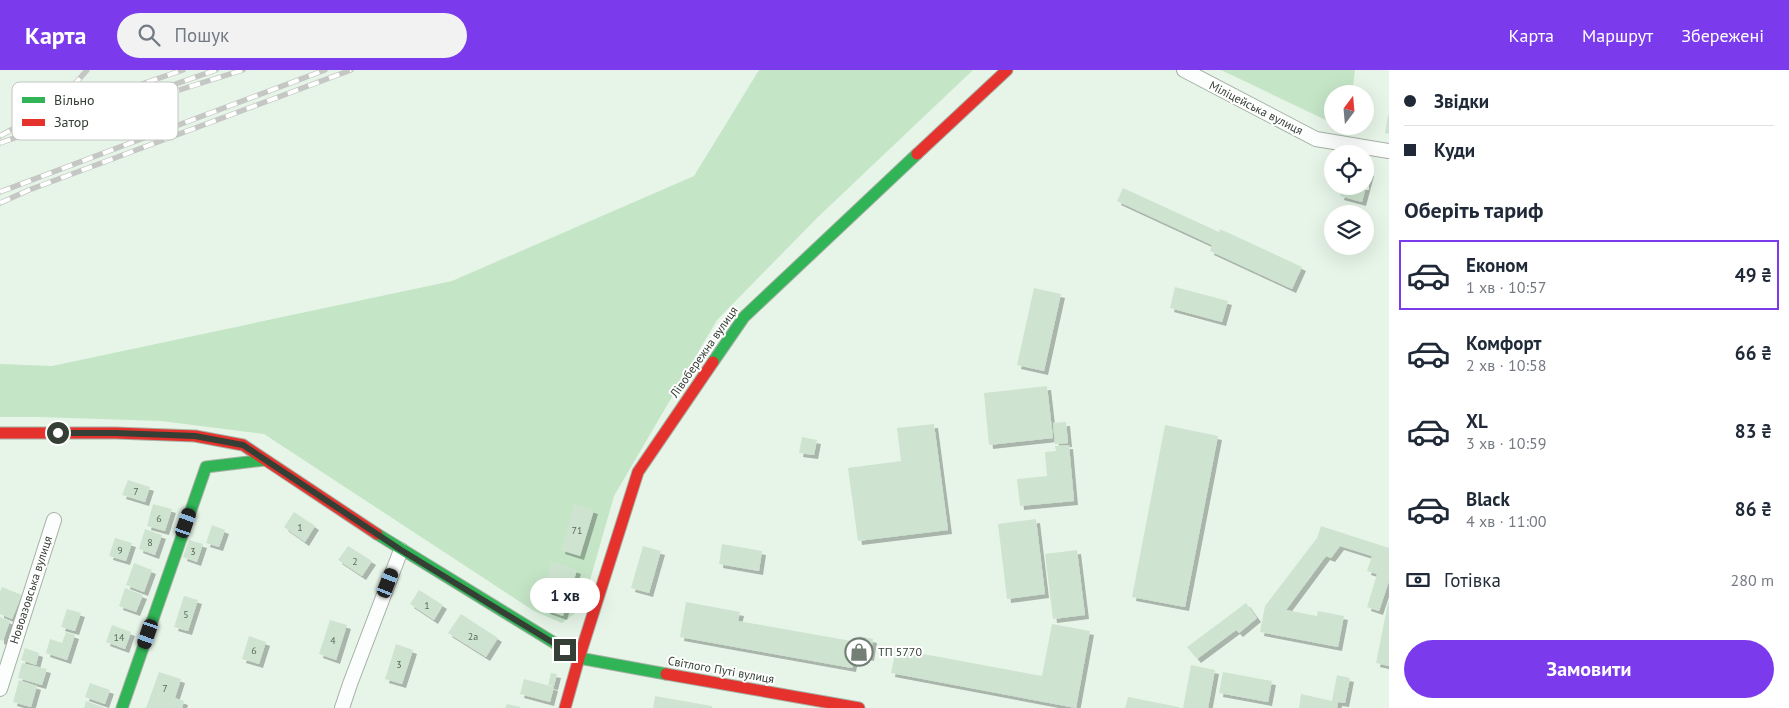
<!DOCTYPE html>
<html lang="uk">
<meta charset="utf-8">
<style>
:root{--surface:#fff;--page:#f2f2f3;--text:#1f2937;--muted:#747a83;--line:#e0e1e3;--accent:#7c3aed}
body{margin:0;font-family:"PT Sans",sans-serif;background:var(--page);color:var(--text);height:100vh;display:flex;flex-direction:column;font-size:19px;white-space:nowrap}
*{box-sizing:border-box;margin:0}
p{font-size:16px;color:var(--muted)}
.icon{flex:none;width:28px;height:28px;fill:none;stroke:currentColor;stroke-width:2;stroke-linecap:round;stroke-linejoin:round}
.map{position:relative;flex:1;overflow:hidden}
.sheet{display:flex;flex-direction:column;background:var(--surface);width:400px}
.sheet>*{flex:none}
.banner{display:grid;align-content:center;height:110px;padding:0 15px;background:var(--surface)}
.needle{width:32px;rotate:16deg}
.fabs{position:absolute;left:1324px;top:15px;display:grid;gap:10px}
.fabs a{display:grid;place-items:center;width:50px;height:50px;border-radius:50%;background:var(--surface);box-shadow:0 5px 20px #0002;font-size:25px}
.end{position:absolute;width:22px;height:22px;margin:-11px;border:6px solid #353f35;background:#fff;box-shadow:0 0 0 2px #fff}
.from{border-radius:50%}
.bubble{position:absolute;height:35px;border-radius:18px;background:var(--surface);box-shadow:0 5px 20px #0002;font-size:16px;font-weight:700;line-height:35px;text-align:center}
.car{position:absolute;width:15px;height:30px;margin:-15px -8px;border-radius:6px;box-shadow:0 0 4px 1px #0007;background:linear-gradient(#222 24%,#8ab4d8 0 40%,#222 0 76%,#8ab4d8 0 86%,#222 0)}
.banner b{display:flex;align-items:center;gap:18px;height:48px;font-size:19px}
.banner b+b{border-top:1px solid var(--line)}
.banner i{width:12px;height:12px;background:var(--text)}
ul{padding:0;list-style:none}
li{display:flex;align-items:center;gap:15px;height:70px;margin:0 10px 8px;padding:0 5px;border:2px solid transparent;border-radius:0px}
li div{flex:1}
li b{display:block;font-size:19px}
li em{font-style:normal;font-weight:700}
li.on{border-color:var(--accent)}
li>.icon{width:45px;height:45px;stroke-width:1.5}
h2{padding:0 15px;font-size:22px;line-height:60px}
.pay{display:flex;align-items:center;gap:12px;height:55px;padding:0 15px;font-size:19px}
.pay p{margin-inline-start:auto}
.button{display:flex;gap:10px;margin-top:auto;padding:10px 15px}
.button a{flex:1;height:58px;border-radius:30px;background:var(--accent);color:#fff;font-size:20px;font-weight:700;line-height:58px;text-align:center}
header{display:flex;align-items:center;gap:30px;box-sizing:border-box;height:70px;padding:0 25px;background:var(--accent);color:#fff}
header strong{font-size:24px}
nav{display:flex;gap:28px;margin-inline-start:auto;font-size:18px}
.search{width:350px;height:45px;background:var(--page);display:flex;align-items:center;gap:12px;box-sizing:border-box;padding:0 18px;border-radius:28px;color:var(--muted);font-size:19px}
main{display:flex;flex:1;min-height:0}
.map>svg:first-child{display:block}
</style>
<header>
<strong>Карта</strong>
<div class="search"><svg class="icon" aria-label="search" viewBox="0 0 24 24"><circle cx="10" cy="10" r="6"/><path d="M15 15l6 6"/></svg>Пошук</div>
<nav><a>Карта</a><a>Маршрут</a><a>Збережені</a></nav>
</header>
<main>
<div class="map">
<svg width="1389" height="638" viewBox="0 0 1389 638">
<defs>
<filter id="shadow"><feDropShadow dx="4" dy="4" stdDeviation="0" flood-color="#0004"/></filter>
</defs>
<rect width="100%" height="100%" fill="#e7f5e8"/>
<path fill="#c5e5c7" d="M759 0H973L818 147 717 250 614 426 582 538 562 553 534 541 264 364 161 351 38 347H0V294L52 296 452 211 694 106Z
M1221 0H1355L1352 24H1332V53Z"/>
<path fill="#cee4d0" filter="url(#shadow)" d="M1388 45H1389V64L1385 63Z
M1365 100 1370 102 1362 132 1340 126 1343 116H1365Z
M1123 118 1219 162 1220 159 1302 197 1292 219 1210 181 1212 175 1117 131Z
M1175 217 1228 231 1222 252 1170 238Z
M1034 218 1061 224 1044 301 1017 295Z
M1047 316 1053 368 989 375 984 323Z
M1066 352 1068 373 1055 374 1053 353Z
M934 354 948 460 858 471 848 398 901 391 897 358Z
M1165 355 1218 366 1185 537 1132 527Z
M802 367 817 370 814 385 799 383Z
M1069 375 1074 431 1020 436 1017 409 1047 406 1045 382 1056 381 1055 376Z
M128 410 150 417 145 432 122 425Z
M153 434 172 439 165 461 147 456Z
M574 434 594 440 580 486 561 480Z
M294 442 315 456 305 472 284 457Z
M1036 449 1045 524 1007 529 998 454Z
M212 455 225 460 219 477 206 473Z
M1321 456 1389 478V511L1379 541 1367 537 1377 504 1367 501 1372 486 1340 476 1331 488 1326 486 1286 540 1317 546 1318 541 1344 546 1338 577 1260 562 1265 536 1317 468Z
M145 459 162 465 155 485 139 479Z
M115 468 132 473 126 491 109 486Z
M189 470 203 474 197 492 183 487Z
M722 474 762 481 759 501 719 494Z
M348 476 372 491 362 506 338 490Z
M643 476 661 481 649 523 631 518Z
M1077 480 1085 545 1053 549 1045 484Z
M552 492 577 500 563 546 546 540 548 534 540 531 544 520 551 523 553 516 545 514Z
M134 493 152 500 144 522 126 515Z
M2 517 22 525 12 549 0 544V522Z
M125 518 143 525 136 542 119 536Z
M419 520 443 535 434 550 410 534Z
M184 526 198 530 188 561 174 557Z
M686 532 740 542 738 551 857 572 852 598 680 567Z
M1246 533 1257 548 1239 563 1236 560 1197 589 1187 577Z
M1388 533H1389V596L1376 593Z
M67 539 81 543 75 561 61 557Z
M461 544 498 568 486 587 448 563Z
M0 547 10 551 3 571 0 570Z
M330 550 347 555 336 590 319 584Z
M1052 554 1090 561 1076 638 891 603 896 579 1042 606Z
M112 555 131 562 125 579 106 572Z
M66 562 75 565 67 590 46 583 50 569 62 573Z
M249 566 266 572 259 594 242 589Z
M859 566 873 569 870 587 857 584Z
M396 574 413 580 402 614 385 609Z
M25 578 39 583 36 595 21 590Z
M22 593 47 599 42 615 18 608Z
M1191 595 1215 600 1208 638H1183Z
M159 602 181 609 175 628 184 631 182 638H146Z
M1223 602 1272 611 1268 632 1219 623Z
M551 603 557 604 554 616 548 615Z
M1337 605 1350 608 1345 633 1338 632 1337 638H1299L1301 624 1332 631Z
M524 609 554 617 550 632 520 624Z
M19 610 37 616 31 637 13 632Z
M90 613 110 620 105 634 85 627Z
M655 626 712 636V638H653Z
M1128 627 1179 637V638H1125Z
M86 631 105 638H84Z
M507 634 521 637 520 638H505Z"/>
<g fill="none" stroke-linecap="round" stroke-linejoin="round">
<g stroke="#a6b0a6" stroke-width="16">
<path id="street" d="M1184 0 1316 69 1389 81
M0 619 54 450
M342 638 350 614 401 480"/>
</g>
<g stroke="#a6b0a6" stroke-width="13">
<path id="fast" d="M713 292 744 247 917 84
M377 464 579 588 666 604
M122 638 206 397 265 390"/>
</g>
<g stroke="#a6b0a6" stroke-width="13">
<path id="jam" d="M917 84 1007 0
M0 363H116L195 366 243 375 377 464
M666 604 859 638
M565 638 579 588 638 402 713 292"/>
</g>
<use href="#street" stroke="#fbfefc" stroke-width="14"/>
<use href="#fast" stroke="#30b455" stroke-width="11"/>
<use href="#jam" stroke="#e5322d" stroke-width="11"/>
<g stroke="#c4c7c4" stroke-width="5.5">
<path id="rail" d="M164 18 216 0
M107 31 142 14 183 0
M0 66C33 48 63 30 87 0
M0 73 127 30 176 21 243 0
M0 122 325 0
M0 133 29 120 351 0"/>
</g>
<use href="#rail" stroke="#fff" stroke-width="4" stroke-dasharray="11" stroke-linecap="butt"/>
</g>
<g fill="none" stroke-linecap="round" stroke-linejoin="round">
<path stroke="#353f35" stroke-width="6" d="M58 363H116L195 366 243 375 401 480 565 580"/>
</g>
<defs>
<g id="shop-ring" transform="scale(1.4375)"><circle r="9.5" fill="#fff" stroke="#737f74" stroke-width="1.5"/><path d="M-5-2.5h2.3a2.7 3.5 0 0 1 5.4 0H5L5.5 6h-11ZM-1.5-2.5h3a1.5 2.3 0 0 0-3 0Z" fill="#737f74"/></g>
</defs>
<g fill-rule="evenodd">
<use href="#shop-ring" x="859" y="582"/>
</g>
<g text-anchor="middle" stroke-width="4" stroke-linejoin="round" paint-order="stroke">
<g font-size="10" fill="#5c695c">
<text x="136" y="425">7</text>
<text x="159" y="452">6</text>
<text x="300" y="461">1</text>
<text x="577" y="464">71</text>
<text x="150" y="476">8</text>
<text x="120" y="484">9</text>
<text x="193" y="485">3</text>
<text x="355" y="495">2</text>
<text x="427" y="539">1</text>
<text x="186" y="548">5</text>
<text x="473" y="570">2а</text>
<text x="119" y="571">14</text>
<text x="333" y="574">4</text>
<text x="254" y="584">6</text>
<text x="399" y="598">3</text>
<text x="165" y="622">7</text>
</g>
<g font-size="12" fill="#353f35" stroke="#fff">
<text transform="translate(1256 38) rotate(27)" y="4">Міліцейська вулиця</text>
<text transform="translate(704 282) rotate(-55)" y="4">Лівобережна вулиця</text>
<text transform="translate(31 520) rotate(-72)" y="4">Новоазовська вулиця</text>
<text transform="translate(721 600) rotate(10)" y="4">Світлого Путі вулиця</text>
</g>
<g font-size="12" fill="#353f35" stroke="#fff" text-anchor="start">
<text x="878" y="586">ТП 5770</text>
</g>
</g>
<rect x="12" y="12" width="166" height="58" rx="8" fill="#fff" stroke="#c2c5c2" stroke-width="1"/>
<rect x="22" y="27" width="23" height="6" fill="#30b455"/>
<rect x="22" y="49" width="23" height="7" fill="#e5322d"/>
<g font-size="14" fill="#353f35">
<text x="54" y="35">Вільно</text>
<text x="54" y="57">Затор</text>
</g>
</svg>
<div class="fabs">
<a><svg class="needle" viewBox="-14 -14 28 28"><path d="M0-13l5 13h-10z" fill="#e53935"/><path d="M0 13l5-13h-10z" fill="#747a83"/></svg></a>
<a><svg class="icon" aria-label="locate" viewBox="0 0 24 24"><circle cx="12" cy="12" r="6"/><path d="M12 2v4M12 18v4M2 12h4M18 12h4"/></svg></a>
<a><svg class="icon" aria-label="layers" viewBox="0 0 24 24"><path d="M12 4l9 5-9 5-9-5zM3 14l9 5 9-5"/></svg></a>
</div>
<i class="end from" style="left:58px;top:363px"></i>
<i class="end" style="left:565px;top:580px"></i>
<div class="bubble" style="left:530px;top:508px;width:70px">1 хв</div>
<i class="car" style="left:186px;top:453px;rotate:19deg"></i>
<i class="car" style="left:388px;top:513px;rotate:21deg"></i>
<i class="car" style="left:148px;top:564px;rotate:199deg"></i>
</div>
<section class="sheet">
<div class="banner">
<b><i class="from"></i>Звідки</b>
<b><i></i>Куди</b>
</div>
<h2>Оберіть тариф</h2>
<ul>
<li class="on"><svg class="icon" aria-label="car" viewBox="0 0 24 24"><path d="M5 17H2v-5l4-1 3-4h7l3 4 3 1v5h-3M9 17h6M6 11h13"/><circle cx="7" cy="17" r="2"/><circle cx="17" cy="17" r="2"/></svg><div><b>Економ</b><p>1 хв · 10:57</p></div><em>49 ₴</em></li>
<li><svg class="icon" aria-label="car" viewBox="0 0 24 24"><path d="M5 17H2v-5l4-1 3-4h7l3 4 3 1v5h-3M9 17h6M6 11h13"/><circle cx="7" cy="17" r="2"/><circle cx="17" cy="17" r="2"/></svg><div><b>Комфорт</b><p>2 хв · 10:58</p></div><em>66 ₴</em></li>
<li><svg class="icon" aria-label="car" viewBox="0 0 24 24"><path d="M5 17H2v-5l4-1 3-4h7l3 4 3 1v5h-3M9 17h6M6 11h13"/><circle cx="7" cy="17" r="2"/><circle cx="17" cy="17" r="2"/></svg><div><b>XL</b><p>3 хв · 10:59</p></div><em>83 ₴</em></li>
<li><svg class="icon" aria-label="car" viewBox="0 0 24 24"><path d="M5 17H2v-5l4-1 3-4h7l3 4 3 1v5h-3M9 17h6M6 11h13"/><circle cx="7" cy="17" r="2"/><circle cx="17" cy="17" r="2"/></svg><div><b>Black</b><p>4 хв · 11:00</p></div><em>86 ₴</em></li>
</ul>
<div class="pay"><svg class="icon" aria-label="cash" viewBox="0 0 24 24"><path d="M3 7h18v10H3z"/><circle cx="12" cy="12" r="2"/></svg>Готівка<p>280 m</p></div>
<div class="button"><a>Замовити</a></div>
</section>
</main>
